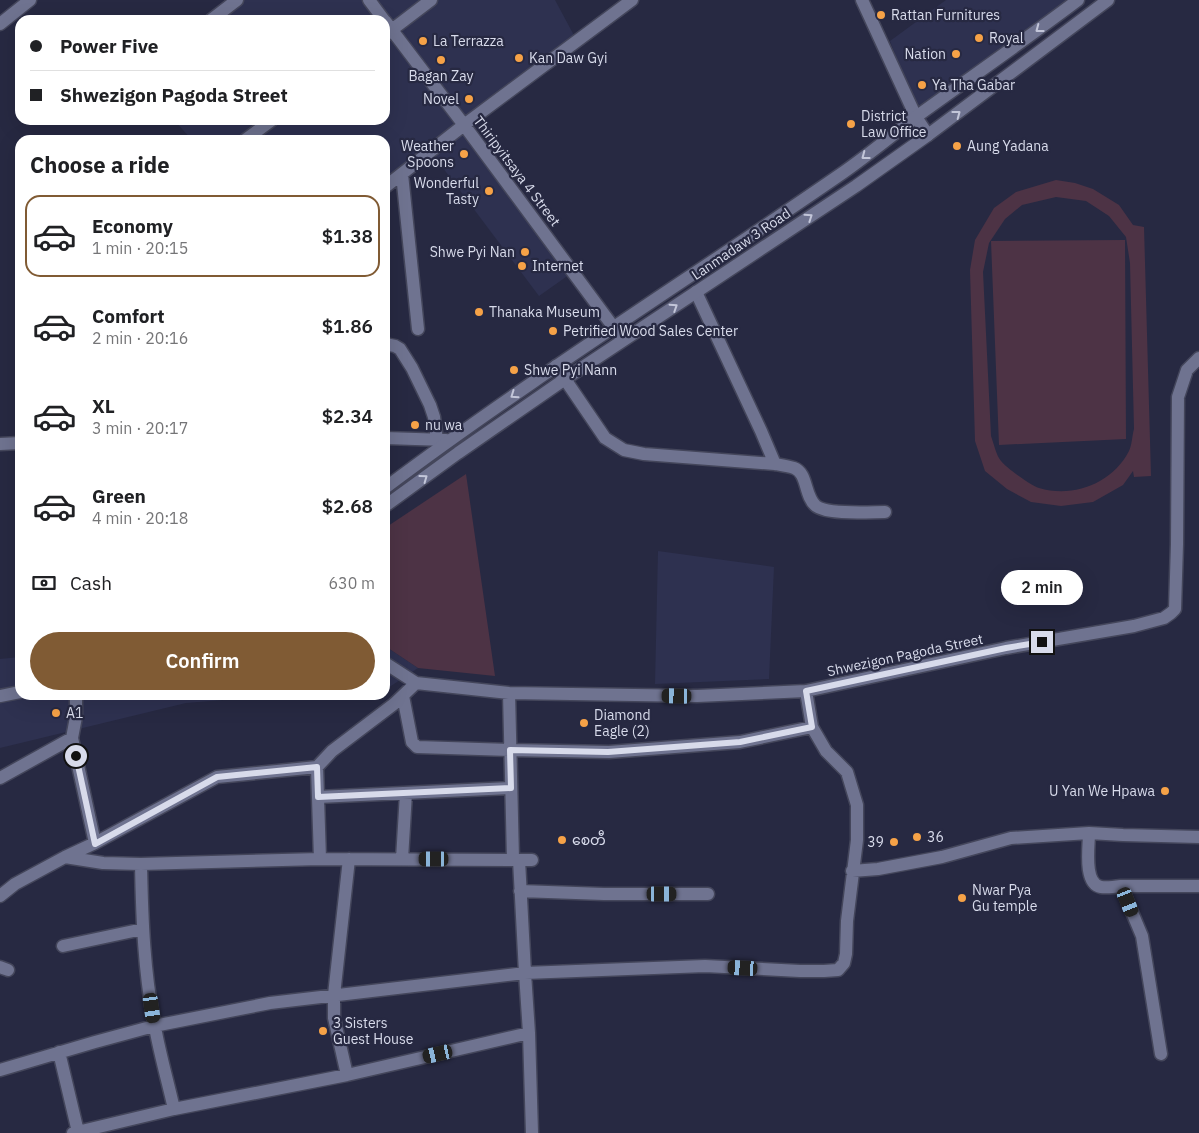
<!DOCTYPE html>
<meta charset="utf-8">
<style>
:root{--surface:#fff;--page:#f6f6f6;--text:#202124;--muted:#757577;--line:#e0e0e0;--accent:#805b34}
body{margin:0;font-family:"IBM Plex Sans","Noto Sans Myanmar",sans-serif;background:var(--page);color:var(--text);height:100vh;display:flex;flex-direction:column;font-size:19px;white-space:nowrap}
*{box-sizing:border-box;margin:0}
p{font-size:16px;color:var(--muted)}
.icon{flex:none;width:28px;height:28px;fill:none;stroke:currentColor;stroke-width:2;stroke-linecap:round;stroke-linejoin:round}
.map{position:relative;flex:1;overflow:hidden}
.sheet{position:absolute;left:15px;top:135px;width:375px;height:565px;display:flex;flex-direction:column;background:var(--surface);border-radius:15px;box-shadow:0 5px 20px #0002}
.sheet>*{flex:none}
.hud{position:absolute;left:15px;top:15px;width:375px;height:110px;border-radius:15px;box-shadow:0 5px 20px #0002;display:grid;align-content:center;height:110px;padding:0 15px;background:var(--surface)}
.end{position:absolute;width:22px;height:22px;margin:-11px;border:6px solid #d8dbeb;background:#111;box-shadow:0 0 0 2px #111}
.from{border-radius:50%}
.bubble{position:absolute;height:35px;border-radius:18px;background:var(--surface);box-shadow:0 5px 20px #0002;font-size:16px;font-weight:600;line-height:35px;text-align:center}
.car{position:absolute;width:15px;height:30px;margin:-15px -8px;border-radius:6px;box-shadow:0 0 4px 1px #0007;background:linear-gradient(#222 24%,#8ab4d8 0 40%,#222 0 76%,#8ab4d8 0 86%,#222 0)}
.hud b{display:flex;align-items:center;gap:18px;height:48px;font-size:19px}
.hud b+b{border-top:1px solid var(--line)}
.hud i{width:12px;height:12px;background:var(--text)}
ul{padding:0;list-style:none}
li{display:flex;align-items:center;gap:15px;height:82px;margin:0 10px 8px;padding:0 5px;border:2px solid transparent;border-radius:15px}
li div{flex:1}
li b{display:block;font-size:19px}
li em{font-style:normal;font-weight:600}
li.active{border-color:var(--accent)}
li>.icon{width:45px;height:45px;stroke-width:1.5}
h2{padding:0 15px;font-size:22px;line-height:60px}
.pay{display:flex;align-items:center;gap:12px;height:55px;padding:0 15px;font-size:19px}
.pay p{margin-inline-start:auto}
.button{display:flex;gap:10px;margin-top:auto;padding:10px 15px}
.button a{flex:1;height:58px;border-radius:30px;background:var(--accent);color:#fff;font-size:20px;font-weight:600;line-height:58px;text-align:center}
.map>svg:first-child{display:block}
</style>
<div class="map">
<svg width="1199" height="1133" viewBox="0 0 1199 1133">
<rect width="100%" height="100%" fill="#272942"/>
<path fill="#2e3150" d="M237 0H555L577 41 465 126 573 272 539 296 431 152 385 187V140H192L174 120H385V20H211Z
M946 0H1071L918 115 890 41Z
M658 551 774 567 769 679 655 684Z
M385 646 418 668 385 690Z
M20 657V695H284L186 703 0 748V659Z
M303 695H378L374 698Z"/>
<path fill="#4d3345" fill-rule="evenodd" d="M1056 180 1075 183 1093 189 1119 205 1133 225 1144 227 1151 476 1134 477 1133 471 1123 485 1093 502 1061 506 1031 502 1007 489 985 471 975 441 970 270 975 240 994 208 1016 192ZM1056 197 1086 201 1109 216 1126 237 1130 263 1134 429C1132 436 1132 445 1129 451 1112 484 1073 498 1039 488 1030 485 1008 469 1001 461 996 455 994 444 991 436L983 272 989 243 1005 219 1022 205Z
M1125 240 1126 439 999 445 991 241Z
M466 474 495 676 418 668 385 646V528Z"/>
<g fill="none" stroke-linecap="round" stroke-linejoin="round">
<g stroke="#44465b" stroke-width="15">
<path id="minor" d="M369 0 384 20
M862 0 916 117 928 135
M211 20 237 0
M385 21 464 125 623 340
M0 24 30 0
M385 35 431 0
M245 140 272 120
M402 174 418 329
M385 187 464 125 632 0
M696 292 761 431 775 464
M385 344 395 346 400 349 412 368 430 405 434 417 437 440
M556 366 605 438 624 450 644 454 775 464C781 465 788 466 794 468 808 473 804 496 816 506 828 515 869 512 885 512
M385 438 446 440
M0 444 20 443
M385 663 416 683 509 693 697 696 806 691 1006 648 1134 626 1164 618 1171 613 1175 609 1177 544 1178 397 1187 370 1199 358
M509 693 513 859
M76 695V717L72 738 95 843
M403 696 412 742 417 747 510 750 609 752 740 742 812 727
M0 778 72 738
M318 797 511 788
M1089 833C1089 846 1083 884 1101 887 1107 888 1114 887 1121 886H1199
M65 857 103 863 141 864 320 859 532 860
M320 859 317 767 332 751 394 704 416 683
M402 859 406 793
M519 860 525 973 529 1033 532 1133
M141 864C142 918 144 974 155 1027 160 1055 168 1082 174 1109
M852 871 878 869 942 857 1011 838 1089 833 1123 835 1199 837
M1121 886 1142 936 1161 1054
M520 891 604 894H708
M0 896 15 884 65 857 95 843 217 777 317 767
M63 946 143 929
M0 967 8 970
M59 1052 78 1132
M0 1070 95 1042 154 1026 270 1003 525 973 705 966 800 971H824L838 970 844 963 846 954 847 921 857 840V805L847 772 826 751 812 727 806 691
M347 1075 334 1018V995L349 859
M73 1133 174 1109 347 1075 529 1033"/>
</g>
<g stroke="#44465b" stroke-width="15">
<path id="secondary" d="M385 488C533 377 689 279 841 174 867 156 891 136 916 117 970 78 1025 40 1078 0
M385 506 458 453 565 379 856 186 928 135 1108 0
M0 696 20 692"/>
</g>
<use href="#minor" stroke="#6f7390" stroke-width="12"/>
<use href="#secondary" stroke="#6f7390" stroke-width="12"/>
</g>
<defs><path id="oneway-chevron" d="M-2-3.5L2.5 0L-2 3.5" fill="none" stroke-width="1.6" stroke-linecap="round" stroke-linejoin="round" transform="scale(1.25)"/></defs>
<g stroke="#c3c6d9">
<use href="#oneway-chevron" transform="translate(1039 29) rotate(143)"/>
<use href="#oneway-chevron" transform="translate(957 114) rotate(-37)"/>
<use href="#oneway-chevron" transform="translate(865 156) rotate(143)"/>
<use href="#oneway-chevron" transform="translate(809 217) rotate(-34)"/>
<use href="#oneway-chevron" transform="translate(674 307) rotate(-33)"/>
<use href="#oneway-chevron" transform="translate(514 395) rotate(145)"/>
<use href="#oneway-chevron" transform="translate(424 478) rotate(-36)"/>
</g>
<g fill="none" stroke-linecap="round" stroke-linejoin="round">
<path stroke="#d8dbeb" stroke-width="6" d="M76 756 95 844 217 777 317 767 318 797 511 788 510 750 608 752 740 742 812 727 806 691 1006 648 1042 642"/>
</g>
<g fill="#f6a247" stroke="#272942" stroke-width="2">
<circle cx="881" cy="15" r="5"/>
<circle cx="979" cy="38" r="5"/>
<circle cx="423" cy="41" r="5"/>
<circle cx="956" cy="54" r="5"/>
<circle cx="519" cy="58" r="5"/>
<circle cx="441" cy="60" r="5"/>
<circle cx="922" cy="85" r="5"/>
<circle cx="469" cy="99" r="5"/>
<circle cx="851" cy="124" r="5"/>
<circle cx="957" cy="146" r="5"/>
<circle cx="464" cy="154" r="5"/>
<circle cx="489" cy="191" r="5"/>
<circle cx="525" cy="252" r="5"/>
<circle cx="522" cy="266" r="5"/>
<circle cx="479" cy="312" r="5"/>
<circle cx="553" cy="331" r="5"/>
<circle cx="514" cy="370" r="5"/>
<circle cx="415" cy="425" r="5"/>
<circle cx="56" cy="713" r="5"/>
<circle cx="584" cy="723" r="5"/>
<circle cx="1165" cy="791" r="5"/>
<circle cx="917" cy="837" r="5"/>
<circle cx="562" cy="840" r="5"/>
<circle cx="894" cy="842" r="5"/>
<circle cx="962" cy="898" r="5"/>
<circle cx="323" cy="1031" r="5"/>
</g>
<g text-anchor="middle" stroke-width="4.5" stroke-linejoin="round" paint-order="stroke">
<g font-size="14" fill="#d8dbeb" stroke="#272942" text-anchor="start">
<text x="891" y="20">Rattan Furnitures</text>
<text x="989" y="43">Royal</text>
<text x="433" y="46">La Terrazza</text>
<text x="946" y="59" text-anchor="end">Nation</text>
<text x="529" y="63">Kan Daw Gyi</text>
<text x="441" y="81" text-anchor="middle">Bagan Zay</text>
<text x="932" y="90">Ya Tha Gabar</text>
<text x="459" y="104" text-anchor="end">Novel</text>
<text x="861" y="121">District<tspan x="861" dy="16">Law Office</tspan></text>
<text x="454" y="151" text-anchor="end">Weather<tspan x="454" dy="16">Spoons</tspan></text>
<text x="967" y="151">Aung Yadana</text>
<text x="479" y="188" text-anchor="end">Wonderful<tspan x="479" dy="16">Tasty</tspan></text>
<text x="515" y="257" text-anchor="end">Shwe Pyi Nan</text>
<text x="532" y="271">Internet</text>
<text x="489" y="317">Thanaka Museum</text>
<text x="563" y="336">Petrified Wood Sales Center</text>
<text x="524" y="375">Shwe Pyi Nann</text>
<text x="425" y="430">nu wa</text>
<text x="66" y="718">A1</text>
<text x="594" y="720">Diamond<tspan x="594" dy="16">Eagle (2)</tspan></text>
<text x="1155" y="796" text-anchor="end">U Yan We Hpawa</text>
<text x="927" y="842">36</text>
<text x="572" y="845">စေတီ</text>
<text x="884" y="847" text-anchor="end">39</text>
<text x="972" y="895">Nwar Pya<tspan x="972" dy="16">Gu temple</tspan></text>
<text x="333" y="1028">3 Sisters<tspan x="333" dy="16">Guest House</tspan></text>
</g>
<g font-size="14" fill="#d8dbeb" stroke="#272942">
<text transform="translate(517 171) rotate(53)" y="5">Thiripyitsaya 4 Street</text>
<text transform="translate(741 244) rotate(-34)" y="5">Lanmadaw 3 Road</text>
<text transform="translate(905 655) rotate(-12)" y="5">Shwezigon Pagoda Street</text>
</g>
</g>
</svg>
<i class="end from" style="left:76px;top:756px"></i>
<i class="end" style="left:1042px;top:642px"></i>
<div class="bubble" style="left:1001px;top:570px;width:82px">2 min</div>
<i class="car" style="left:677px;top:696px;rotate:271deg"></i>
<i class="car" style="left:434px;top:859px;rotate:270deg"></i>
<i class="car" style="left:662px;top:894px;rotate:90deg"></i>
<i class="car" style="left:1128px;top:902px;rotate:158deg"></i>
<i class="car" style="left:743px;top:968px;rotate:273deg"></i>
<i class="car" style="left:152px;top:1008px;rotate:172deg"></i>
<i class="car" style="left:438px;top:1054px;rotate:257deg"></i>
<div class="hud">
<b><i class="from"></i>Power Five</b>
<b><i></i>Shwezigon Pagoda Street</b>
</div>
<section class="sheet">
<h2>Choose a ride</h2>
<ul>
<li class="active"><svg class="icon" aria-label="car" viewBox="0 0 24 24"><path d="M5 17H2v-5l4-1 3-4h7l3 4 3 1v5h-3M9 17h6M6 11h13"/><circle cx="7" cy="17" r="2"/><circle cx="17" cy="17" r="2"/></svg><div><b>Economy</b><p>1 min · 20:15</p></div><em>$1.38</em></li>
<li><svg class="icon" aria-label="car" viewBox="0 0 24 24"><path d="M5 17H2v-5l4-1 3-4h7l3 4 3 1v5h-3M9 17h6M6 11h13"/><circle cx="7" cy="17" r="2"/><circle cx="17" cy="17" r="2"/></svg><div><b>Comfort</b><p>2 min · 20:16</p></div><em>$1.86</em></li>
<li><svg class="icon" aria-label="car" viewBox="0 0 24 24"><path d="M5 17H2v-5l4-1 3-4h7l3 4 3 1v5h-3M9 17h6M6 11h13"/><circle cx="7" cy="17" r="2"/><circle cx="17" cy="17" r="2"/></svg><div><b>XL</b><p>3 min · 20:17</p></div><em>$2.34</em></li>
<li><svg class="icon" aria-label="car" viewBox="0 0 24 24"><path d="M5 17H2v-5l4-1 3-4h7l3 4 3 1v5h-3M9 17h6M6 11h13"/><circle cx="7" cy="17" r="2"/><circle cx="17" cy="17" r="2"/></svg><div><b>Green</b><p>4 min · 20:18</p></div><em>$2.68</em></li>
</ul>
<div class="pay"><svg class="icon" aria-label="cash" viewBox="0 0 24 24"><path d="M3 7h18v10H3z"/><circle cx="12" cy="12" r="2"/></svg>Cash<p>630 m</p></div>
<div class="button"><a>Confirm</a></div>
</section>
</div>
